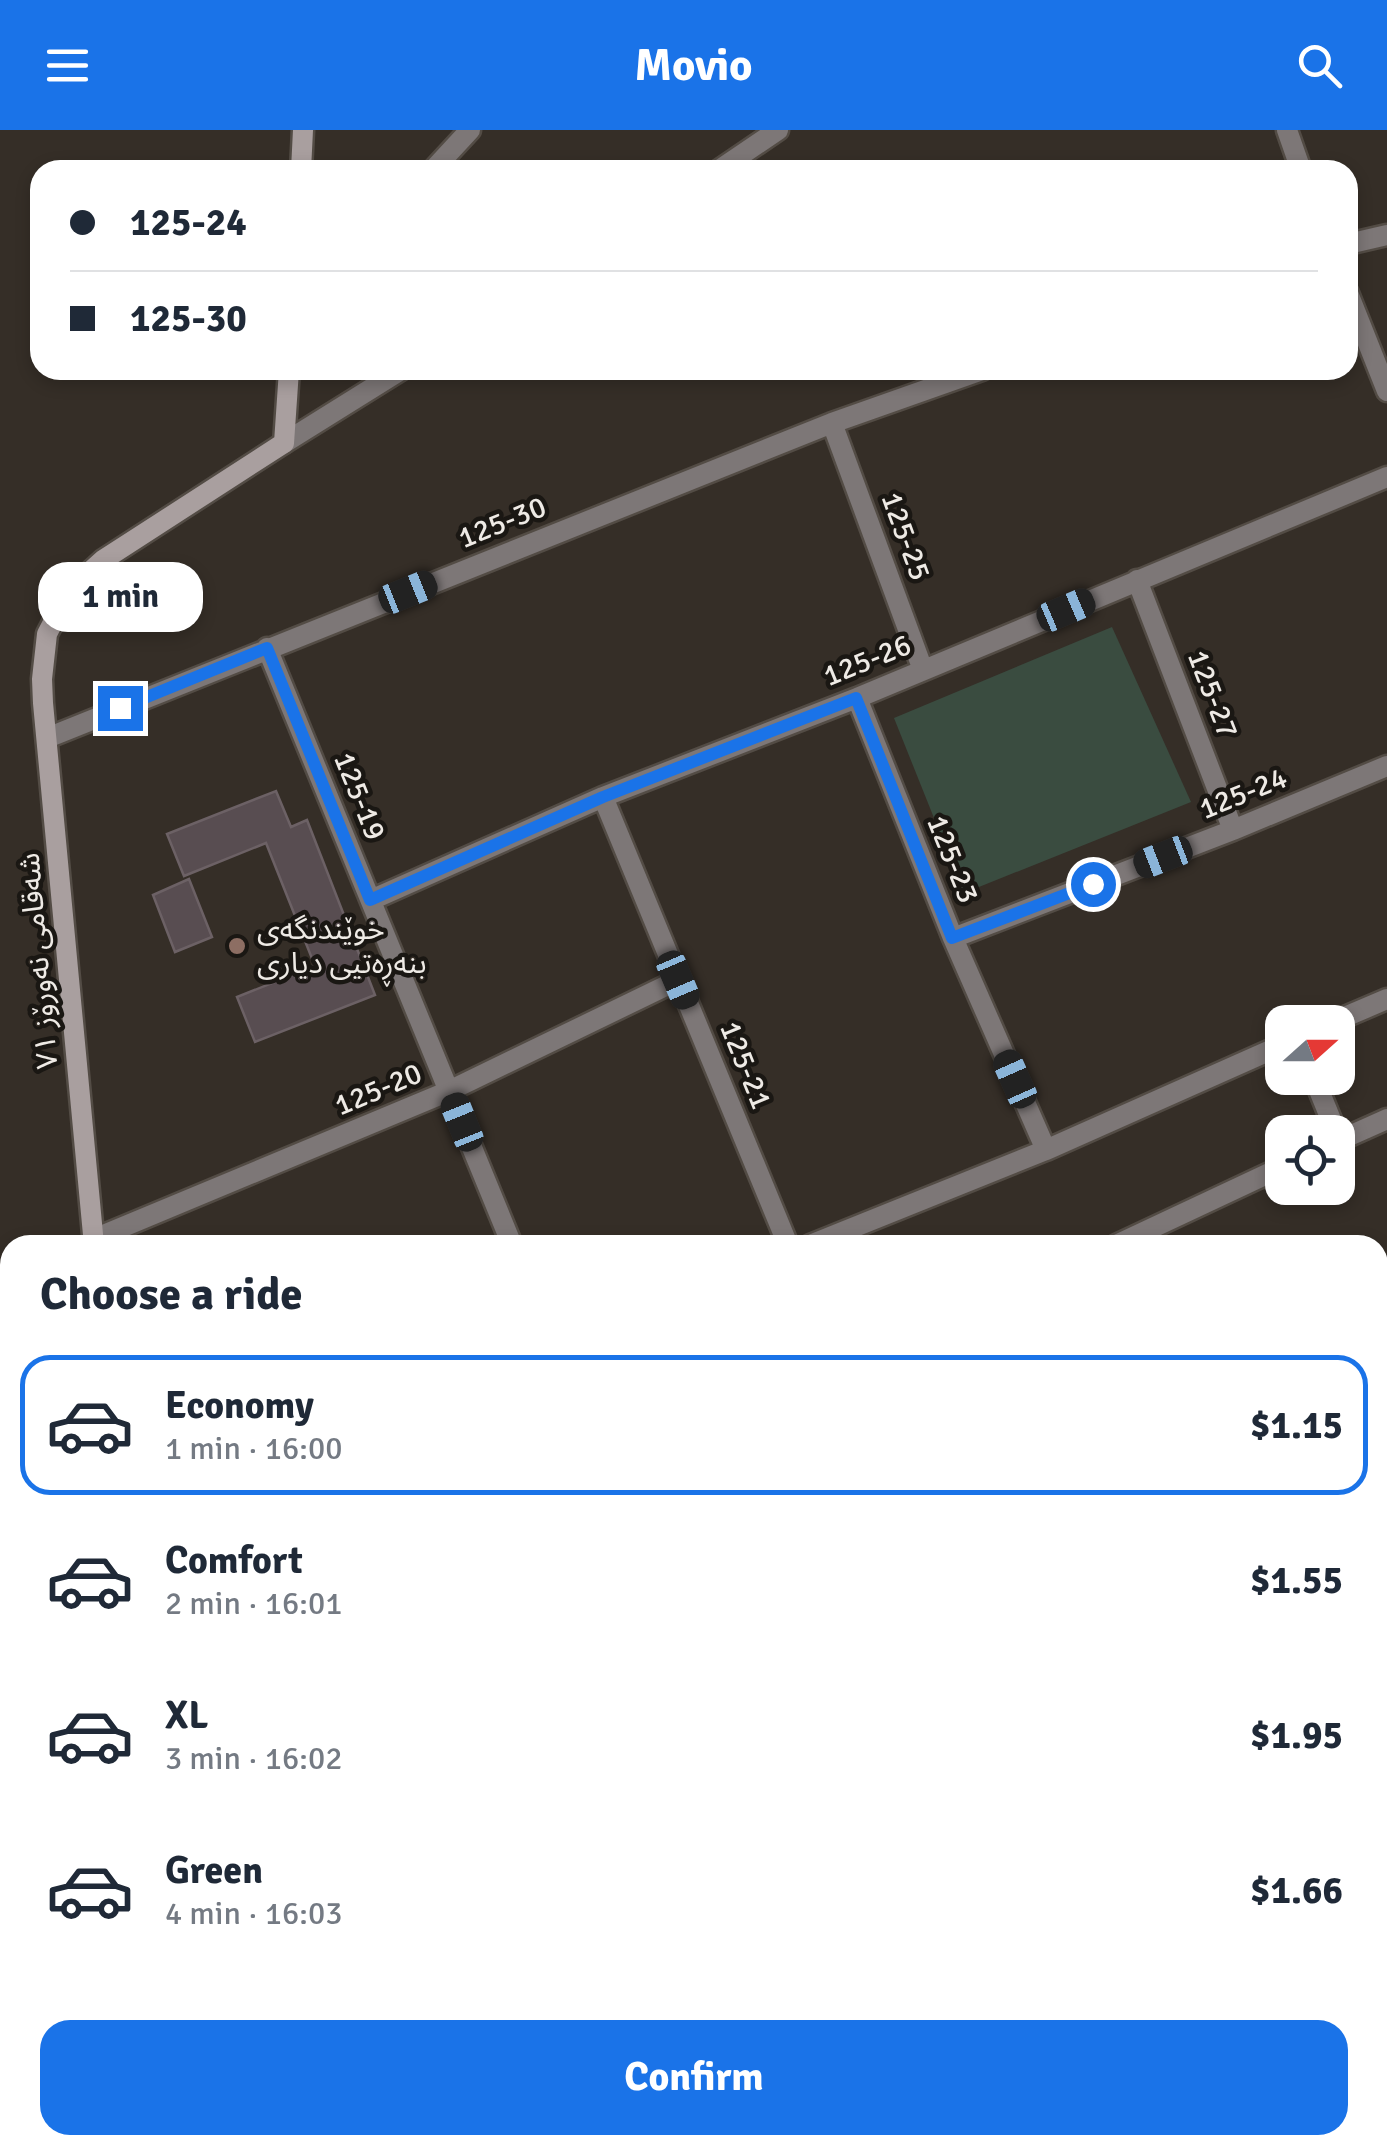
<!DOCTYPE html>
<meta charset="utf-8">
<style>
:root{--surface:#fff;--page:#f2f2f3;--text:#1f2937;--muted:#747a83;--line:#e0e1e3;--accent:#1a73e8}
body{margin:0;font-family:Signika,"Noto Sans Arabic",sans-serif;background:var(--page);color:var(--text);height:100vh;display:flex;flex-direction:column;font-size:38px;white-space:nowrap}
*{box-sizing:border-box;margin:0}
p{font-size:32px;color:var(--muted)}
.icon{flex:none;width:55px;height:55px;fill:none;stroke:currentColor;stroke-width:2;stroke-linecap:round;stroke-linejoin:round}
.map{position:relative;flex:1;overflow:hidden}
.details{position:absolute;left:0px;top:1105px;width:1388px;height:920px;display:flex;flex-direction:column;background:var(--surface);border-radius:30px 30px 0 0;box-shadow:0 5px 15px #0003}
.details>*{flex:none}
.banner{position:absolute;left:30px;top:30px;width:1328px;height:220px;border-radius:30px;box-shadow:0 5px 15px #0003;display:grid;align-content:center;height:220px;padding:0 40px;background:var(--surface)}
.needle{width:65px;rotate:69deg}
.fabs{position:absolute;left:1265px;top:875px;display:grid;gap:20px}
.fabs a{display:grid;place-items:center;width:90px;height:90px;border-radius:20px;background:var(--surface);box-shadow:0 5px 15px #0003;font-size:50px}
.end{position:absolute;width:45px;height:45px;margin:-22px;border:12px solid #1a73e8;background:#fff;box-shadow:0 0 0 5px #fff}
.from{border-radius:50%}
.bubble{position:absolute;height:70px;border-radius:30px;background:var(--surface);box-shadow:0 5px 15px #0003;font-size:32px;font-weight:700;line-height:70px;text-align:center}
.car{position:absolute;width:30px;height:60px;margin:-30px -15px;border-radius:12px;box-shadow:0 0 8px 2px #0007;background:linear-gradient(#222 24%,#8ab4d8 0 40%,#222 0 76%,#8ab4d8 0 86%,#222 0)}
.banner b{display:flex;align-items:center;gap:35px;height:95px;font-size:38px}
.banner b+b{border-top:2px solid var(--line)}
.banner i{width:25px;height:25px;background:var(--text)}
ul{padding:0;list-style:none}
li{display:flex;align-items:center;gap:30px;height:140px;margin:0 20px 15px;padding:0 20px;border:5px solid transparent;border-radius:30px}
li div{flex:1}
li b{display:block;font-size:38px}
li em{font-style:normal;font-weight:700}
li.current{border-color:var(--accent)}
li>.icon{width:90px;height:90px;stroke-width:1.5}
h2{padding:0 40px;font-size:45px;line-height:120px}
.cta{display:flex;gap:20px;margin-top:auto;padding:20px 40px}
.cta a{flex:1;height:115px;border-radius:30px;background:var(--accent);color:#fff;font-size:40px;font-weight:700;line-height:115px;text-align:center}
header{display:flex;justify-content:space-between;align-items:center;height:130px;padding:0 40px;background:var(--accent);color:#fff;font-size:45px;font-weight:700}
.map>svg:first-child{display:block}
</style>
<header><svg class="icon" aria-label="menu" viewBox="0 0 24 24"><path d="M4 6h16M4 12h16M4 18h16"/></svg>Movio<svg class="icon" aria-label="search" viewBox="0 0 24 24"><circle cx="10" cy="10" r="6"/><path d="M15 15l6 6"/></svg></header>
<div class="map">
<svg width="1387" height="2025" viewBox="0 0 1387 2025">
<rect width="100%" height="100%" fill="#352e27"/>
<path fill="#3a4c40" d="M1112 497 1191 672 964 763 894 588Z"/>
<path fill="#584d51" stroke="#6c6165" stroke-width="2.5" d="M276 661 291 697 307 690 375 865 255 912 237 867 315 836 266 713 184 746 167 704Z
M189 749 212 807 175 822 153 765Z"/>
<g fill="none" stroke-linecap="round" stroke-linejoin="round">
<g stroke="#534c45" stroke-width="25">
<path id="lane" d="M0 1718 10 1742
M0 1978 10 1964"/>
</g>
<g stroke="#534c45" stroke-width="25">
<path id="street" d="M1287 0 1301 40
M433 40 470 0
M719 40 778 0
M1348 114 1387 105
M1348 163 1387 261
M832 293 923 540
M284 313 401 240
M1137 450 1233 700
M267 518 512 1115
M857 568 953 808 1046 1020
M47 608 832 293 982 240
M603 667 788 1115
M371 770 603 667 857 568 1387 347
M953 808 1233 700 1387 636
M1333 892 1387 869
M1314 948 1336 1002
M1338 1011 1387 989
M94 1109 449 961 678 850
M810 1115 1046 1020 1282 915
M1116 1115 1282 1037
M1378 1304 1387 1301
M1378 1875 1387 1899
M275 2015 278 2025
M456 2015 460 2025
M656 2015 660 2025
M815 2015 819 2025
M775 2025 797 2015"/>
</g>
<g stroke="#534c45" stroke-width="25">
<path id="secondary" d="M301 40 303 0
M94 1115 43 573 42 549 47 504 64 471 83 448 103 430 284 313 289 240
M128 2025 139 2015"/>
</g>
<path stroke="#78736c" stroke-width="6" stroke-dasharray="8 5" stroke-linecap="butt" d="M0 1681 10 1680"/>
<use href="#lane" stroke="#7d7777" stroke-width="20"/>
<use href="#street" stroke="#7d7777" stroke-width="20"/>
<use href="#secondary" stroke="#a99f9f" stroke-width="20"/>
</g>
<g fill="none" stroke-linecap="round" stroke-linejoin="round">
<path stroke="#1a73e8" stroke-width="12" d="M120 578 267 518 370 770 603 667 856 568 952 808 1093 754"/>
</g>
<circle fill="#8d6e63" stroke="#1a1713" stroke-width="4" cx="237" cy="816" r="10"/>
<g text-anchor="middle" stroke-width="9" stroke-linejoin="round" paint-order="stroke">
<g font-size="30" fill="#eeeae5" stroke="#1a1713">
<text transform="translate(502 392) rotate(-22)" y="10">125-30</text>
<text transform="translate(906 406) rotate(70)" y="10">125-25</text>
<text transform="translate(867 530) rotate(-22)" y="10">125-26</text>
<text transform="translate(1213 564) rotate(69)" y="10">125-27</text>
<text transform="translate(1243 663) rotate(-22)" y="10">125-24</text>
<text transform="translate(360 666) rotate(68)" y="10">125-19</text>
<text transform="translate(953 729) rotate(68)" y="10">125-23</text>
<text transform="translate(38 831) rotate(-95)" y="10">شەقامی نەورۆز ٧١</text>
<text transform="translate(746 935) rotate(68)" y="10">125-21</text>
<text transform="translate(378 959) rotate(-23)" y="10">125-20</text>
</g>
<g font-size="30" fill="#eeeae5" stroke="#1a1713" text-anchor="start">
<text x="257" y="809">خوێندنگەی<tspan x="257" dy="34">بنەڕەتیی دیاری</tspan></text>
</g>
</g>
</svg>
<div class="fabs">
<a><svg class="needle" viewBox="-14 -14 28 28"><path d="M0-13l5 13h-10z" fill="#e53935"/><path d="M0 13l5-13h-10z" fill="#747a83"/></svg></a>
<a><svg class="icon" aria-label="locate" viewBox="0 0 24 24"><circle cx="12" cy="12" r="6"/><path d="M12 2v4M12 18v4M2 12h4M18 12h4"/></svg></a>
</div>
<i class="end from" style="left:1093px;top:754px"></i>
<i class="end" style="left:120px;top:578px"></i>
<div class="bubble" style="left:38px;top:432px;width:165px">1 min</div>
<i class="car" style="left:408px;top:462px;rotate:68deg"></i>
<i class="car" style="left:1066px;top:480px;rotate:67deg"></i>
<i class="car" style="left:1163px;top:727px;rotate:249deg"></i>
<i class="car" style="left:678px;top:850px;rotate:157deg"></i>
<i class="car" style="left:1015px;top:949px;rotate:336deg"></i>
<i class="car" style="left:462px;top:992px;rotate:338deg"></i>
<div class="banner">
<b><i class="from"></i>125-24</b>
<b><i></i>125-30</b>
</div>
<section class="details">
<h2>Choose a ride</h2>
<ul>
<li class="current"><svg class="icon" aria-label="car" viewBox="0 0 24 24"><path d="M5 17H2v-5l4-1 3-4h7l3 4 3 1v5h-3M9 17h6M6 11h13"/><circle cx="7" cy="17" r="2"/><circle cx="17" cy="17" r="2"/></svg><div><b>Economy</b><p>1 min · 16:00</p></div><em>$1.15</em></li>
<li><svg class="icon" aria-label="car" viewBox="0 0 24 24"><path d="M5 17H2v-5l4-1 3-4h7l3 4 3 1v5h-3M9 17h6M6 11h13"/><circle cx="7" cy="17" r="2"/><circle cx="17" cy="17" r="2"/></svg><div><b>Comfort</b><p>2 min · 16:01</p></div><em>$1.55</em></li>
<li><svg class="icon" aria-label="car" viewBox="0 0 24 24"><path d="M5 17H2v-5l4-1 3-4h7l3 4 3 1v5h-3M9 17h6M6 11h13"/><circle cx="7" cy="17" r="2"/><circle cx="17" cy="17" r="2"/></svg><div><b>XL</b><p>3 min · 16:02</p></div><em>$1.95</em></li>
<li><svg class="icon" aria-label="car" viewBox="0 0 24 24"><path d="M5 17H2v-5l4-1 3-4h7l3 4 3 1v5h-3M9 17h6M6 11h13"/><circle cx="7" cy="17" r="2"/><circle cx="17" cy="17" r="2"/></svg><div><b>Green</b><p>4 min · 16:03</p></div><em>$1.66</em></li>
</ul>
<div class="cta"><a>Confirm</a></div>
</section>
</div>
